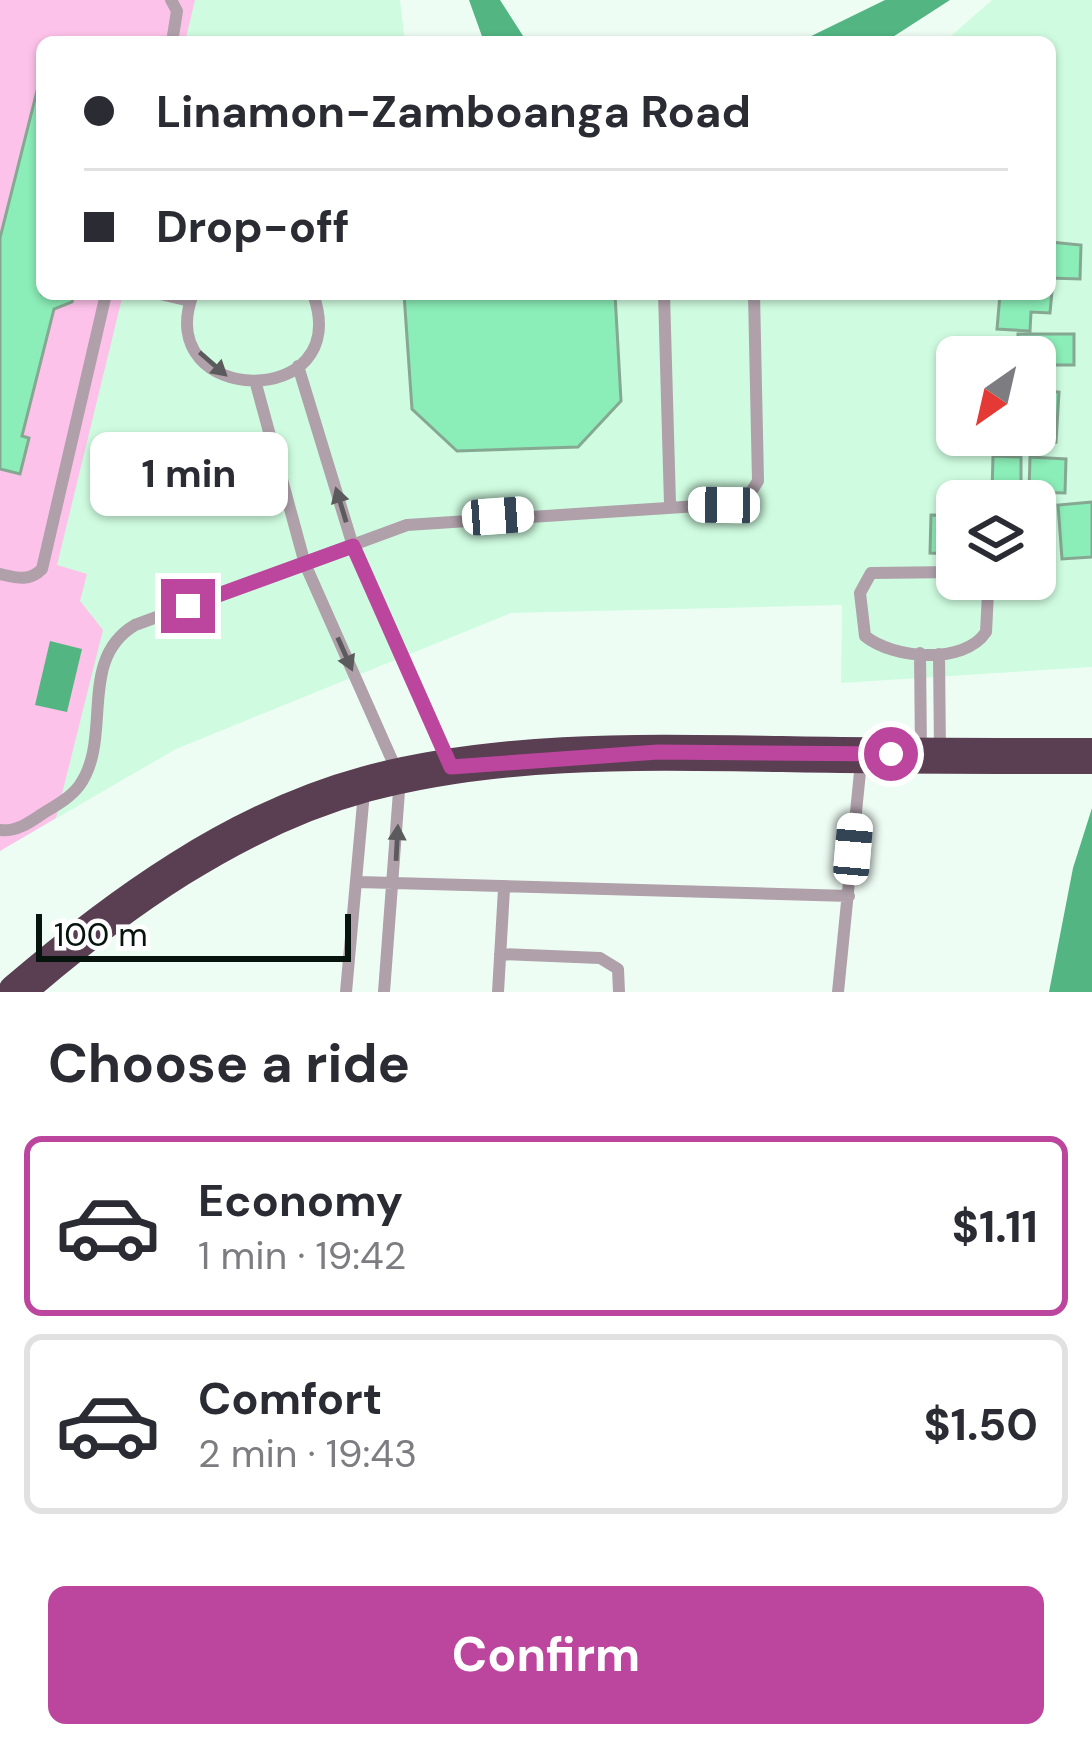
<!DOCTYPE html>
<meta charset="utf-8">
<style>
:root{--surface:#fff;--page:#f2f2f3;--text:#2b2b33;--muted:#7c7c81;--line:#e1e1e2;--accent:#bc469e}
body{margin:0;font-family:"DM Sans",sans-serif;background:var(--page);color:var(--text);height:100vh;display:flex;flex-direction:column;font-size:45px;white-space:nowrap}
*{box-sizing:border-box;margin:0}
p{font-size:39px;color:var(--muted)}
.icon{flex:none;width:66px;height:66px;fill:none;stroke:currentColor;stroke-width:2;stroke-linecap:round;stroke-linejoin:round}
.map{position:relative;height:992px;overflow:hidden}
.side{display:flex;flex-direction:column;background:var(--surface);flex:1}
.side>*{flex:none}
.top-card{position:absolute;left:36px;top:36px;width:1020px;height:264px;border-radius:18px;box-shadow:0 3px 9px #0004;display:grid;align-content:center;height:264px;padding:0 48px;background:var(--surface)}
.needle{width:78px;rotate:214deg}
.buttons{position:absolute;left:936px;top:336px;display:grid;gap:24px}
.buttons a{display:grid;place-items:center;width:120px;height:120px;border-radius:18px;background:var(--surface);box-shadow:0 3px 9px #0004;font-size:60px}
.scale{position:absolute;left:36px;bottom:30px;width:315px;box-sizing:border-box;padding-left:12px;border:6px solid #07140d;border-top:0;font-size:33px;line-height:42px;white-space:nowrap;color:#07140d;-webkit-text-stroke:9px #fff;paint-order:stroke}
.end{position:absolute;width:54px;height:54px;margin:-27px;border:15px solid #bc469e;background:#fff;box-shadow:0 0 0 6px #fff}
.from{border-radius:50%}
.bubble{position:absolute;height:84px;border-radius:18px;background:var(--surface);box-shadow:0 3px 9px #0004;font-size:39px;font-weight:700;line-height:84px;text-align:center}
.car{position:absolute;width:36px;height:72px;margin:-36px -18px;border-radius:15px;box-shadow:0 0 9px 3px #0007;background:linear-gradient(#fff 24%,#345 0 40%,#fff 0 76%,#345 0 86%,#fff 0)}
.top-card b{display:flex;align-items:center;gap:42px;height:114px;font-size:45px}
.top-card b+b{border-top:3px solid var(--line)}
.top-card i{width:30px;height:30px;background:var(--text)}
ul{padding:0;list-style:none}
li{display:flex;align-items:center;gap:36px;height:180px;margin:0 24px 18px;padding:0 24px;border:6px solid var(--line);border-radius:18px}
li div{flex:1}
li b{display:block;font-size:45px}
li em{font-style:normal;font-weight:700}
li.current{border-color:var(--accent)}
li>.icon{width:108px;height:108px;stroke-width:1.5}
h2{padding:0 48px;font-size:54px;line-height:144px}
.primary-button{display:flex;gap:24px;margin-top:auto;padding:24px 48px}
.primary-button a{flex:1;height:138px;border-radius:18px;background:var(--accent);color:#fff;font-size:48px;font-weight:700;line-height:138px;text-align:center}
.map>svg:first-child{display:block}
</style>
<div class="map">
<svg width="1092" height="992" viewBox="0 0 1092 992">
<rect width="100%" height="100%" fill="#eefdf4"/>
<path fill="#cffce0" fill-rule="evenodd" d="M0 0H400L405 42H42V294H1050V42H944L992 0H1092V667L841 683 842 605 511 613 176 749 0 851ZM957 357H1035V435H957ZM957 501H1035V579H957Z"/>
<path fill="#fdc2e9" d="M0 0H195L185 42H42V294H123L57 565 87 574 80 601 103 630 56 818 0 851Z"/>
<path fill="#52b582" d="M469 0H500L527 42H484Z
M885 0H950L885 42H799Z
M50 641 82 649 67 712 35 705Z
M1092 808V992H1049L1073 868Z"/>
<path fill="#8bedb7" stroke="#86a893" stroke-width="3" d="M42 71V294H74L72 302 54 309 22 436 29 438 20 474 0 469V238Z
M1050 242 1081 245 1080 279 1050 278Z
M1052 291 1050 313 1031 312 1030 331 997 329 1000 294Z
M404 294H615L621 401 578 447 457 451 412 409Z
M1018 334H1074V365H1035V357H1018Z
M1035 390 1059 392 1056 442 1033 440Z
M996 435H1026L1025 448 996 446Z
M993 456 1021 457V494L992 493Z
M1030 457 1066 459 1065 493 1029 492Z
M1092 502V557L1062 559 1058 505Z
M931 515 957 516V554L930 553Z"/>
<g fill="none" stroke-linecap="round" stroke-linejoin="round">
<path stroke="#afa0aa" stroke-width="12" d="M171 0 177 11 172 42
M160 294 190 301
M193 294C150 407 356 412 313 294
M664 294 670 504
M298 366 353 546 448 761
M256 384 305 564 400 778 384 992
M957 572 871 573 860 593 865 636C893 659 964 665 986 632L988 593 977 579
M0 574C17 578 29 582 42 569L106 294
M920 653 921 753
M939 654 940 753
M0 830C16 832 29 823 42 814 55 806 70 798 79 786 114 738 76 660 135 625L407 525 744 503 758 481 754 294
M358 882 849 896
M500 954 600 958 618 969 619 992
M346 992 364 792
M498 992 504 889
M838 992 861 762"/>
<path stroke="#5a3e52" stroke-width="36" d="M16 992C117 905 234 820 366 784 501 748 644 752 782 754 885 756 989 756 1092 756"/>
</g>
<defs><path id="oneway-solid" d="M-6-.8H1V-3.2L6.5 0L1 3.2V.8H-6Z" transform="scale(3)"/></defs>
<g fill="#5b5a5c">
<use href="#oneway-solid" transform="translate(213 364) rotate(41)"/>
<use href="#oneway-solid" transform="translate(341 505) rotate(-107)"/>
<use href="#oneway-solid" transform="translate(345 654) rotate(66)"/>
<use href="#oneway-solid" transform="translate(397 843) rotate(-87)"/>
</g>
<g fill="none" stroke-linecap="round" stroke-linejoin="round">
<path stroke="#bc469e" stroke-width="15" d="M188 606 353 546 451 767 658 752 891 754"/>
</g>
</svg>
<div class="buttons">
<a><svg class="needle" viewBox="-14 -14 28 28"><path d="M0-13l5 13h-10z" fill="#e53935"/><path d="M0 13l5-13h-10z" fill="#7c7c81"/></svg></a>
<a><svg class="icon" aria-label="layers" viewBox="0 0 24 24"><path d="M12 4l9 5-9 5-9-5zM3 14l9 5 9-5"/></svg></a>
</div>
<div class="scale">100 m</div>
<i class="end from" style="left:891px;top:754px"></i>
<i class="end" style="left:188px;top:606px"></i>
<div class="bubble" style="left:90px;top:432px;width:198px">1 min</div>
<i class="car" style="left:724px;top:505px;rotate:271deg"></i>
<i class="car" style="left:498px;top:516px;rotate:86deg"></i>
<i class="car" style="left:853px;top:849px;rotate:5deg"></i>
<div class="top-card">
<b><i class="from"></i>Linamon-Zamboanga Road</b>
<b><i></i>Drop-off</b>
</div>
</div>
<section class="side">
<h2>Choose a ride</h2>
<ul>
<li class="current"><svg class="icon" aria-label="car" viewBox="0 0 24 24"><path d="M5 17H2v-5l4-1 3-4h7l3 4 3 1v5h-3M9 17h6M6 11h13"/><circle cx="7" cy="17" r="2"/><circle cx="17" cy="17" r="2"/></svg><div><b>Economy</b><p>1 min · 19:42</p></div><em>$1.11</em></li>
<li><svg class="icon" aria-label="car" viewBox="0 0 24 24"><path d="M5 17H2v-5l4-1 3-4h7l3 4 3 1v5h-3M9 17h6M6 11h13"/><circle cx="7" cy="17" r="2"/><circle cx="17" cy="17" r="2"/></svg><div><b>Comfort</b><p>2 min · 19:43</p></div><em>$1.50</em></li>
</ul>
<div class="primary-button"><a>Confirm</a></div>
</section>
